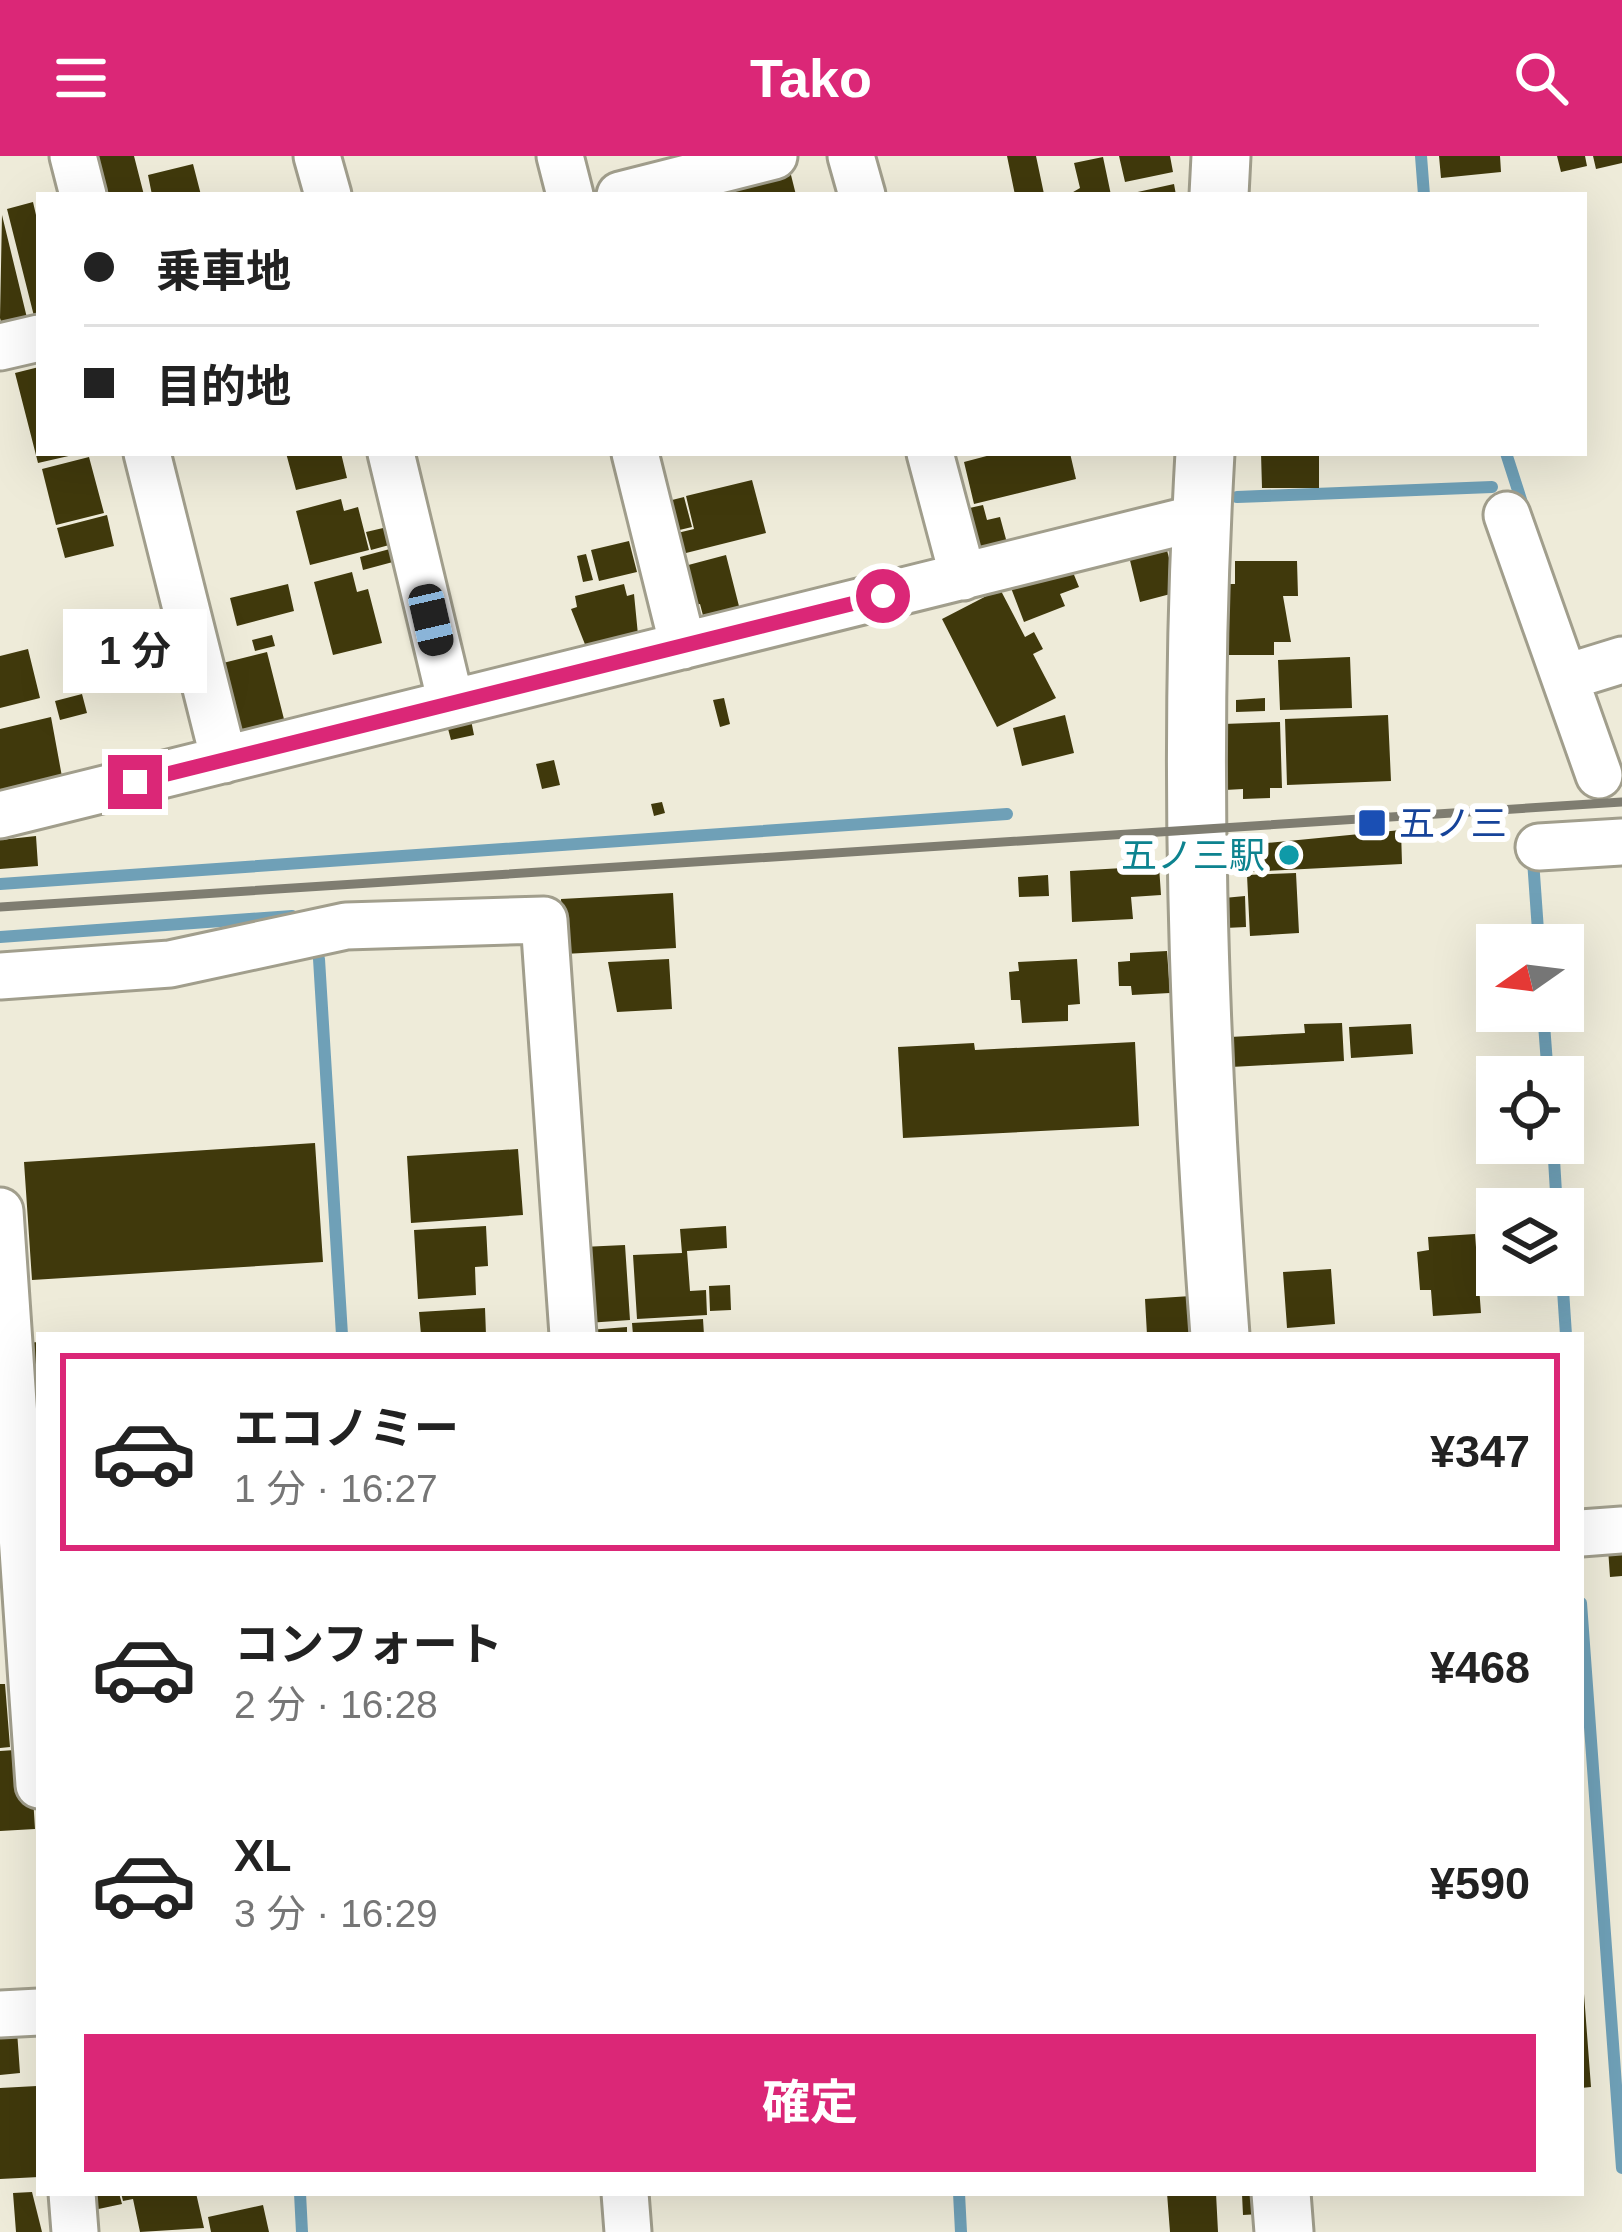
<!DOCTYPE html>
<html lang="ja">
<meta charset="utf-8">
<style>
:root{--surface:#fff;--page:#f6f6f6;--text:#222;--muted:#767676;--line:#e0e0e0;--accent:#db2777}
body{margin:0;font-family:Helvetica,"Noto Sans JP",sans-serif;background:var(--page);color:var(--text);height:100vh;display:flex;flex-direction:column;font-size:45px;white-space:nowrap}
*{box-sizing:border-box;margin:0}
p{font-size:39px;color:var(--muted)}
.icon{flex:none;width:66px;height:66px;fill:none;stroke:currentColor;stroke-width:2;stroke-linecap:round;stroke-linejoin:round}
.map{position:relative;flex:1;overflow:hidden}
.sheet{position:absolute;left:36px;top:1176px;width:1548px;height:864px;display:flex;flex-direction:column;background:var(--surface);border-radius:0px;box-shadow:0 12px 48px #0002}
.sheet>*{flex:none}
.banner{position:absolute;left:36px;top:36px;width:1551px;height:264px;border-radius:0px;box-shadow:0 12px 48px #0002;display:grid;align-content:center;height:264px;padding:0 48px;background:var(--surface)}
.needle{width:78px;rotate:256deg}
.buttons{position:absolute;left:1476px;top:768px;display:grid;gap:24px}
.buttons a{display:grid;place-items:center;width:108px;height:108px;border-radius:0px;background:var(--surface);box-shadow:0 12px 48px #0002;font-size:60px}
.end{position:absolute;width:54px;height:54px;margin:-27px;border:15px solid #db2777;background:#fff;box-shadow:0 0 0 6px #fff}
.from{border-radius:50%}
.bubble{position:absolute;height:84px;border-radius:0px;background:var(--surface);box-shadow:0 12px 48px #0002;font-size:39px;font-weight:700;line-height:84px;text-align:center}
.car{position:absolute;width:36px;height:72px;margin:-36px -18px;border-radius:15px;box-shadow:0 0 9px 3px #0007;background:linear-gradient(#222 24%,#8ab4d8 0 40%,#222 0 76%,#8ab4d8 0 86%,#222 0)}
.banner b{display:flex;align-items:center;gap:42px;height:114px;font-size:45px}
.banner b+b{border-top:3px solid var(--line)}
.banner i{width:30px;height:30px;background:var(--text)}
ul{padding:21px 0 0;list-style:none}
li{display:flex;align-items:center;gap:36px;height:198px;margin:0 24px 18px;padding:0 24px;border:6px solid transparent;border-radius:0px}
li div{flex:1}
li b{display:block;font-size:45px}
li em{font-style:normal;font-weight:700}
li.active{border-color:var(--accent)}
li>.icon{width:108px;height:108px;stroke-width:1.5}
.button{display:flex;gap:24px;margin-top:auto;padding:24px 48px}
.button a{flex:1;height:138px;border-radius:0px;background:var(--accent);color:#fff;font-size:48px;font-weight:700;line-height:138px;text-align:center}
header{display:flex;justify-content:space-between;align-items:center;height:156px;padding:0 48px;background:var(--accent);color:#fff;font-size:54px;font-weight:700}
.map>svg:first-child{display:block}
</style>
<header><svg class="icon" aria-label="menu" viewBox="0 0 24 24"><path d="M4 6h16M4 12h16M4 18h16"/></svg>Tako<svg class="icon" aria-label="search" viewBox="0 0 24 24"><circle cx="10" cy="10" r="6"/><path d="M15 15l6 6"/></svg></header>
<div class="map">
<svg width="1622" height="2076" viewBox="0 0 1622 2076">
<rect width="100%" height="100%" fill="#eeebd9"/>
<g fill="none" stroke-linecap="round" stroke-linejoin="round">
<path stroke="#6fa0b7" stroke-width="12" d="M1421 0 1424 39
M1506 297 1524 353
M1237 341 1492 331
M1533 704 1539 789
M0 728 1007 658
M0 781 292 760
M319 803 342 1179
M1543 855 1548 921
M1553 987 1557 1053
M1562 1119 1566 1179
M1581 1447 1622 2012
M300 2037 302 2076
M959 2037 961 2076"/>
</g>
<path fill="#40390c" d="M89 0H134L144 39H99Z
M1007 0H1036L1044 38 1015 39Z
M1119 0H1170L1173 16 1125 26Z
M1439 0H1500L1501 16 1441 22Z
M1557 0H1585L1587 10 1561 16Z
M1593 0H1622V7L1596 13Z
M1103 1 1111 39H1068L1080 32 1074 7Z
M193 8 201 39H152L148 19Z
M790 15 796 39H726L724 31Z
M1174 28 1176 39H1133V37Z
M33 46 39 72V163L35 164 7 53Z
M2 59 28 166 3 173 0 162Z
M39 211V297L73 299 38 307 15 217Z
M286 297H341L347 322 296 334Z
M998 297H1070L1076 323 974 348 964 306Z
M1261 297H1319V332H1262Z
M89 301 104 357 56 369 42 313Z
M752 324 766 377 674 400 669 379 694 373 686 340Z
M684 341 692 371 667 377 660 347Z
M341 343 344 355 358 351 369 394 310 409 296 355Z
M983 349 987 364 1000 361 1010 398 976 407 956 355Z
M107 359 114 390 65 402 57 372Z
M396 369 400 386 371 394 366 376Z
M1164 383 1178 436 1140 446 1127 392Z
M629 385 637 416 599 425 591 394Z
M401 390 404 403 363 414 360 401Z
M586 398 593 424 583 426 577 400Z
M726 399 742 462 706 471 700 448 687 451 677 412Z
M1235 405H1297L1298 440H1283L1291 486H1274V499H1227L1226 428H1235Z
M1070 409 1079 431 1060 438 1065 450 1024 466 1011 432Z
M352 416 357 436 368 433 382 487 333 499 314 426Z
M288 428 294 455 237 470 230 442Z
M624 428 627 440 634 438 639 489 590 501 571 453 577 451 575 440Z
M1000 433 1025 481 1034 476 1043 493 1033 498 1056 542 997 571 942 463Z
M272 479 275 490 255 495 252 484Z
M28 493 40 542 0 552V500Z
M267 496 287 575 237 579 219 508Z
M1350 501 1352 552 1280 554 1278 504Z
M82 538 87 557 60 564 55 545Z
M724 542 730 568 720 571 713 544Z
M1265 542V555L1236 556V544Z
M1065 559 1074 597 1022 610 1013 572Z
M1388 559 1391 625 1287 629 1285 563Z
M51 561 65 637 0 653V573Z
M471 564 474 579 451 584 447 569Z
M1280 566 1282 632H1270V642L1243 643V633L1225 634 1223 568Z
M554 604 560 629 542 633 536 608Z
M662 646 665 657 654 660 651 648Z
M1401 674 1402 708 1247 716 1246 689Z
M36 680 38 710 0 713V684Z
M1159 710 1161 739 1131 741 1133 763 1072 766 1070 715Z
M1296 717 1299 777 1250 780 1247 719Z
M1048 719 1049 740 1019 741 1018 721Z
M673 737 676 792 564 798 561 743Z
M1245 740 1246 771 1225 772 1224 742Z
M1167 795 1170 837 1132 839 1131 830H1119L1118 806 1130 805V797Z
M669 803 672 853 617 856 608 806Z
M1077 803 1080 848 1068 849V865L1022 867 1020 844H1011L1009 816 1019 815 1018 806Z
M1342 867 1344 905 1231 911 1230 881 1305 877 1304 868Z
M1411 868 1413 898 1351 902 1349 871Z
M1135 886 1139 970 903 982 898 891 974 887 975 894Z
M315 987 323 1106 32 1124 24 1006Z
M518 993 523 1059 411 1067 407 1000Z
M486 1070 488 1110 475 1111 476 1139 418 1143 414 1074Z
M726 1070 727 1092 687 1095 690 1135 706 1134 707 1159 637 1163 633 1099 682 1097 680 1073Z
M1475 1078 1481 1157 1433 1160 1431 1134H1420L1417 1096 1429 1094 1428 1081Z
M625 1089 630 1164 587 1167 582 1091Z
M1331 1113 1335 1168 1287 1172 1283 1116Z
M730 1129 731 1154 710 1155 709 1130Z
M1191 1140 1193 1179H1147L1145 1143Z
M485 1152 486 1179H421L419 1156Z
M703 1163 704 1179H633L632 1167Z
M627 1171V1179H589V1174Z
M39 1186V1210L26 1211 24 1187Z
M39 1228V1289H28L23 1229Z
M1622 1391V1420L1610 1421 1608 1392Z
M0 1528H5L10 1591 0 1592Z
M30 1593 35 1673 0 1675V1595Z
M1584 1838 1591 1931 1581 1932V1839Z
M16 1861 20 1917 0 1919V1862Z
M37 1930 39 2021 0 2023V1932Z
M32 2036 42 2076H16L13 2037Z
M85 2037H119L122 2048 89 2055Z
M121 2037H196L204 2072 140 2076 133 2043 123 2045Z
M1167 2037H1216L1218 2076H1170Z
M1259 2037 1260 2058 1243 2059 1242 2038Z
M263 2049 269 2076H211L208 2061Z"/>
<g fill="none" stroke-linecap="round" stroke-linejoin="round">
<g stroke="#a19e8c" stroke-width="51">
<path id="minor" d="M73 0 83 39
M317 0 328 39
M560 0 570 39
M851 0 862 39
M620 39 774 0
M0 191 39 182
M147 297 224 604
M391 297 451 547
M635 297 683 490
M930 297 963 421
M1507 359 1599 619
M1567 521 1622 504
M0 659 1201 361
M1539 691 1622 686
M0 820 170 808 346 770 544 764 573 1179
M0 1055 39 1629
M1581 1377 1622 1374
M0 1858 39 1856
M72 2037 75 2076
M625 2037 628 2076"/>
</g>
<g stroke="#a19e8c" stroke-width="63">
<path id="tertiary" d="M1219 39 1221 0
M1205 297C1188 592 1198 885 1220 1179
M1281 2037 1284 2076"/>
</g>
<use href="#minor" stroke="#fff" stroke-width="45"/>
<use href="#tertiary" stroke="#fff" stroke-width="57"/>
<path stroke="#7f7d71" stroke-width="9" d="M0 751 1622 646"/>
</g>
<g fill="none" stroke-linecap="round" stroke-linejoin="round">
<path stroke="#db2777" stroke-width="15" d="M135 626 883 440"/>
</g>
<rect fill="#1a4fb4" stroke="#fff" stroke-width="4.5" x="1357" y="652" width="30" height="30" rx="6"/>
<circle fill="#0f9aa8" stroke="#fff" stroke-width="4.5" cx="1289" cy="699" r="12"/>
<g text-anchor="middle" stroke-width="12" stroke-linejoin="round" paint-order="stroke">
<g font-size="36" fill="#164399" stroke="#fff" text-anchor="start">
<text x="1399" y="680">五ノ三</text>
</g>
<g font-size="36" fill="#0d838f" stroke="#fff" text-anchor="end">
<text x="1265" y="712">五ノ三駅</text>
</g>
</g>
</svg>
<div class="buttons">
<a><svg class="needle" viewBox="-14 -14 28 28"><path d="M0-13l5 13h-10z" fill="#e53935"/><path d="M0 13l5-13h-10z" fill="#767676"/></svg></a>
<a><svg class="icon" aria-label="locate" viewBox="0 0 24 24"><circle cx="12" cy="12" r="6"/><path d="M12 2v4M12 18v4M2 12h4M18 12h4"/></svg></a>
<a><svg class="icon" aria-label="layers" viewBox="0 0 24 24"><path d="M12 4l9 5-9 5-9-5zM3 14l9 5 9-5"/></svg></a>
</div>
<i class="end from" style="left:883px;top:440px"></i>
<i class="end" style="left:135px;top:626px"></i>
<div class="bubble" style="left:63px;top:453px;width:144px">1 分</div>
<i class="car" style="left:431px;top:464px;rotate:167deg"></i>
<div class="banner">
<b><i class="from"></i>乗車地</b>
<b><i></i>目的地</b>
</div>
<section class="sheet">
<ul>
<li class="active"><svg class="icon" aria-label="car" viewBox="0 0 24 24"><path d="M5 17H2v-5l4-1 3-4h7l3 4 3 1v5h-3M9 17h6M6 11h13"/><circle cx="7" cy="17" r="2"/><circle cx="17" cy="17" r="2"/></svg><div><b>エコノミー</b><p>1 分 · 16:27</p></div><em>¥347</em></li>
<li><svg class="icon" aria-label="car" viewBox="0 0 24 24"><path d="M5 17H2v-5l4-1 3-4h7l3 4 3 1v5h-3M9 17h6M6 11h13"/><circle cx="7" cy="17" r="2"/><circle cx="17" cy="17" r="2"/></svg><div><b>コンフォート</b><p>2 分 · 16:28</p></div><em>¥468</em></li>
<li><svg class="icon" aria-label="car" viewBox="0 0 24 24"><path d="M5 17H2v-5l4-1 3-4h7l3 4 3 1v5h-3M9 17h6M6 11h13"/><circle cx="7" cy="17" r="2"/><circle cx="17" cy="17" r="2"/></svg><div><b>XL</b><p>3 分 · 16:29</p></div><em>¥590</em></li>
</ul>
<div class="button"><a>確定</a></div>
</section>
</div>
